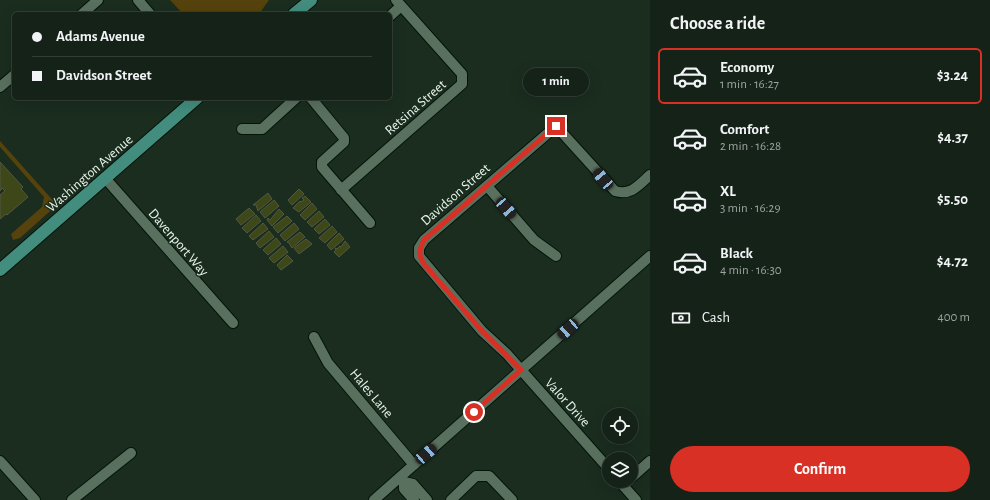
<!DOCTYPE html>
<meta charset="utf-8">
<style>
:root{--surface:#142217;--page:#212f24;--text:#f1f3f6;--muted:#9da4a1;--line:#333f36;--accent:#d93025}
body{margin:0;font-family:"Alegreya Sans",sans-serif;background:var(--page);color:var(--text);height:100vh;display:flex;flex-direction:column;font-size:15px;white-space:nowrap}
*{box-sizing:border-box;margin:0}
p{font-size:13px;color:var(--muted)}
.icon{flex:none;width:22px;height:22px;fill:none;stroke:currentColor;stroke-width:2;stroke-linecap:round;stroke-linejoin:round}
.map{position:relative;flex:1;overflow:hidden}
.drawer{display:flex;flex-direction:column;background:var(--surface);width:340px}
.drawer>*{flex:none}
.banner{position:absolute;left:12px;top:12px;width:380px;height:88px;border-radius:6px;box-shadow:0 4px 16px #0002,0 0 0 1px var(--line);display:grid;align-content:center;height:88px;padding:0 20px;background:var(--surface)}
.buttons{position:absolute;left:602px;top:408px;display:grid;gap:8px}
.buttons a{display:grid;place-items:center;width:36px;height:36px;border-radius:50%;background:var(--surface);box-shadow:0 4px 16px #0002,0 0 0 1px var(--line);font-size:20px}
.end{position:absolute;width:18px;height:18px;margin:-9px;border:5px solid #d93025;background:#fff;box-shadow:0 0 0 2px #fff}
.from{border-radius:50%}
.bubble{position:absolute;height:28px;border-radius:14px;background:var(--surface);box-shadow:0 4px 16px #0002,0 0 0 1px var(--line);font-size:13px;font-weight:700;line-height:28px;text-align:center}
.car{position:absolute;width:12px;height:24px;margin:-12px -6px;border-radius:5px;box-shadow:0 0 3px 1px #0007;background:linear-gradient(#222 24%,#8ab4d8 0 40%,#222 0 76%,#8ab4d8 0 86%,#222 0)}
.banner b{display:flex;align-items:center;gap:14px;height:38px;font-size:15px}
.banner b+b{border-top:1px solid var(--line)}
.banner i{width:10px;height:10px;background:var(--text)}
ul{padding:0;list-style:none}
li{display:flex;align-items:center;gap:12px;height:56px;margin:0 8px 6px;padding:0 12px;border:2px solid transparent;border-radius:6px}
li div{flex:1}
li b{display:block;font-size:15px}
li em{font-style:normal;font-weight:700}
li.on{border-color:var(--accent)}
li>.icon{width:36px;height:36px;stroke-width:1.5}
h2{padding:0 20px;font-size:18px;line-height:48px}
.pay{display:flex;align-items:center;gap:10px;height:44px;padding:0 20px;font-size:15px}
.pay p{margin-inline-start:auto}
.action{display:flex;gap:8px;margin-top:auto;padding:8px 20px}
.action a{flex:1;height:46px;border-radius:24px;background:var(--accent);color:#fff;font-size:16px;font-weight:700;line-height:46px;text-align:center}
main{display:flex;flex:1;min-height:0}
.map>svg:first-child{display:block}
</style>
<main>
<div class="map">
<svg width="650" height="500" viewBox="0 0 650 500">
<rect width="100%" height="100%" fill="#1a2d1f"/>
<path fill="#55420c" d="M170 0H269L259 14H183Z
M0 141 57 205 20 238 13 240 11 234 42 207 44 197 0 147Z"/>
<path fill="#3d4718" stroke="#525842" d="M0 162 23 187 21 189 28 197 7 215 6 214 0 219V195L5 191 2 188 0 191Z
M299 189 304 194 292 205 288 200Z
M268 193 272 199 258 211 256 205H253Z
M305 196 311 202 299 212 293 208 300 201 301 202 304 200 302 198Z
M274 200 279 206 265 218 260 212Z
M312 203 317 209 305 220 300 215Z
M249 208 255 214 241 225 236 219Z
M279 209 284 214 272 226 267 220 268 218 270 220Z
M319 211 324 217 312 227 307 222Z
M256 215 261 221 247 233 242 228Z
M287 216 292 221 278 233 273 227Z
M325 219 330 225 319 234 314 229Z
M263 223 268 229 253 240 249 236Z
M294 223 299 229 285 241 280 235Z
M332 226 337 232 325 243 319 238Z
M269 231 274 237 260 248 256 243Z
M300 232 305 237 292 248 289 243 287 242Z
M339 233 344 239 331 250 327 245Z
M276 238 281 244 268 255 263 250Z
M306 239 312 244 299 254 294 248Z
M345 241 350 247 339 257 334 252 336 250 335 248 337 249 340 246 341 247Z
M283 246 288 252 274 263 269 258Z
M287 255 293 261 281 270 277 265Z"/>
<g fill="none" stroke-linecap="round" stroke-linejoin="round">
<g stroke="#041508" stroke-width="12">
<path id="minor" d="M138 0 150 14
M82 14 98 0
M390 16 401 6
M0 87 14 75
M311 98 344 138V142L322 162V167L370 223
M562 121 424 240 419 248V256L482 331 507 354 609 469
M556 126 615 191C631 196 639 185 650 175
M242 129H262L296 98
M105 178 233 323
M487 186 534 240 556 256
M341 190 462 84V74L396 0
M314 337 328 363 414 465
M0 461 35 500
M400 478 404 482 413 484 427 500
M631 478 650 461
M619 481 636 500
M404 482V489L414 500
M72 500 131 453
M374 500 650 256
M451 500 476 476H489L512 500"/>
</g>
<g stroke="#041508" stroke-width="14">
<path id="major" d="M294 14 311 0
M0 270 197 98"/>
</g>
<use href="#minor" stroke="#5a705f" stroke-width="10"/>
<use href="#major" stroke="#438d7e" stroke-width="12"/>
</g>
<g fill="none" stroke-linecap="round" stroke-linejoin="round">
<path stroke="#d93025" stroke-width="5" d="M474 412 521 370 482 331 424 264C418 255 419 250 424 240L556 126"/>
</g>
<g text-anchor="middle" stroke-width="3" stroke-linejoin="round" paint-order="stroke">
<g font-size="14" fill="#e9f5eb" stroke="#1a2d1f">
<text transform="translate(415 107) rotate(-41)" y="5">Retsina Street</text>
<text transform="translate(89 173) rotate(-41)" y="5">Washington Avenue</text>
<text transform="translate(455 194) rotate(-41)" y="5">Davidson Street</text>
<text transform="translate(179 242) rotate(49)" y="5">Davenport Way</text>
<text transform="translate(372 393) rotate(50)" y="5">Hales Lane</text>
<text transform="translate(568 402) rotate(48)" y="5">Valor Drive</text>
</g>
</g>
</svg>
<div class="buttons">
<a><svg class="icon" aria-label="locate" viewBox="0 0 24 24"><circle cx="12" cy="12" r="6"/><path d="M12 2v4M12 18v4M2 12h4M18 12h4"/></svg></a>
<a><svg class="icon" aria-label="layers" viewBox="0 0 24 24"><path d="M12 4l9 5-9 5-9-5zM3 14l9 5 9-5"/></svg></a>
</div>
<i class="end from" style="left:474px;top:412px"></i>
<i class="end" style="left:556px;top:126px"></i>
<div class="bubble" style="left:523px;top:68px;width:66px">1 min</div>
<i class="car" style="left:603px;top:179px;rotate:320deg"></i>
<i class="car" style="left:506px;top:208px;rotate:139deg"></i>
<i class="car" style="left:568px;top:329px;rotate:228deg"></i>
<i class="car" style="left:426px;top:454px;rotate:49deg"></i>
<div class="banner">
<b><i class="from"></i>Adams Avenue</b>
<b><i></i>Davidson Street</b>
</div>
</div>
<section class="drawer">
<h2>Choose a ride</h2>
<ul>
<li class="on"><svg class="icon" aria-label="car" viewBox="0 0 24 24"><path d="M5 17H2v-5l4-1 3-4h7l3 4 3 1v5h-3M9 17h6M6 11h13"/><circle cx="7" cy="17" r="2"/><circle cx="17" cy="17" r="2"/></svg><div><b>Economy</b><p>1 min · 16:27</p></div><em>$3.24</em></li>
<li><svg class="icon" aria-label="car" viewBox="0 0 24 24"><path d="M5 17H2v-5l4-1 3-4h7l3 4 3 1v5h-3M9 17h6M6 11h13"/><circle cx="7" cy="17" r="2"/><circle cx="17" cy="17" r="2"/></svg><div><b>Comfort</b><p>2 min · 16:28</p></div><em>$4.37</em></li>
<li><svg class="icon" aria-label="car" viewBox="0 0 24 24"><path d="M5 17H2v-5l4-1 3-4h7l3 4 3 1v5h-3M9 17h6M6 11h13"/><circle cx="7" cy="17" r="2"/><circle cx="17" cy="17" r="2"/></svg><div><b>XL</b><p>3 min · 16:29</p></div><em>$5.50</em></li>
<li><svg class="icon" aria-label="car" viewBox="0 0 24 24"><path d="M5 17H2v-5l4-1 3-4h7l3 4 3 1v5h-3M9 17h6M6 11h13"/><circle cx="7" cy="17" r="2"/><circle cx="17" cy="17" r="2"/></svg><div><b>Black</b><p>4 min · 16:30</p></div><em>$4.72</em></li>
</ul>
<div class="pay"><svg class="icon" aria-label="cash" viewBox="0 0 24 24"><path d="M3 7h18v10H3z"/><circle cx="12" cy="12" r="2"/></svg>Cash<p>400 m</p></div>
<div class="action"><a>Confirm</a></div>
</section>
</main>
